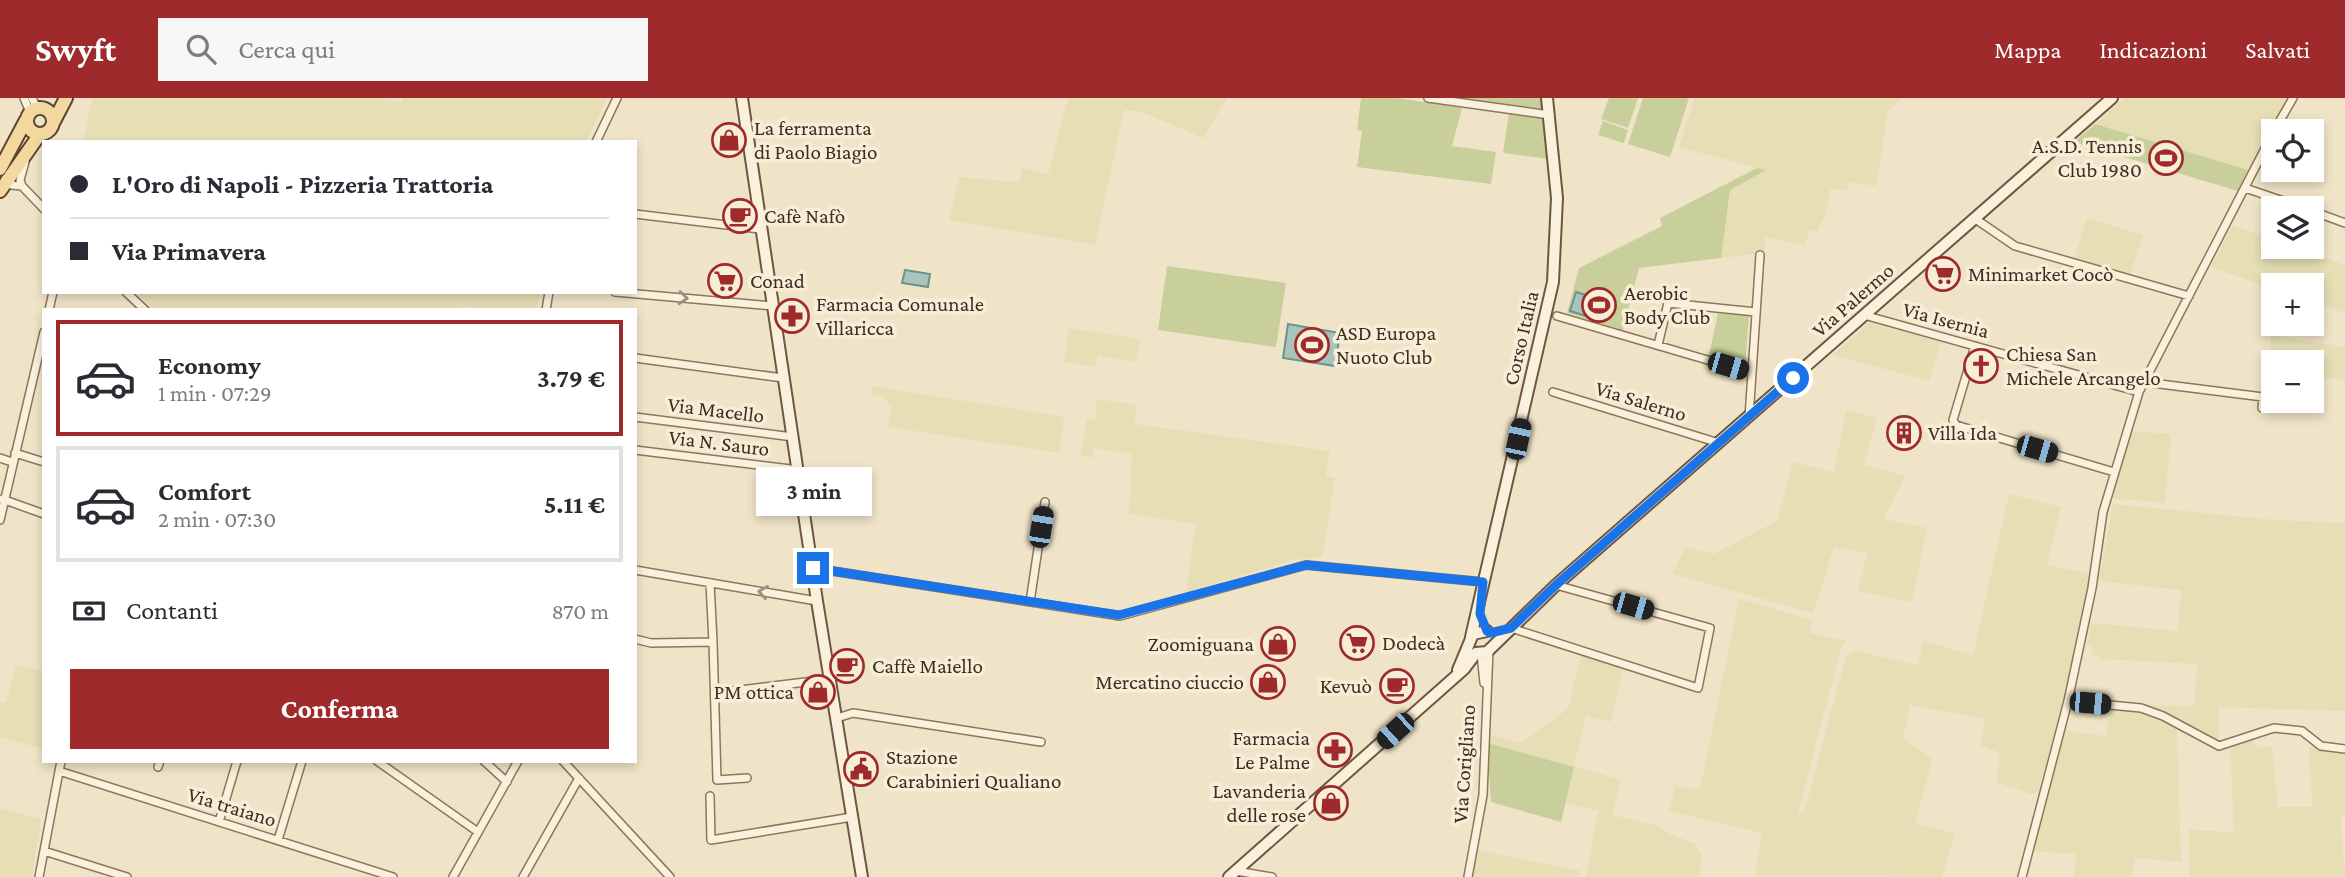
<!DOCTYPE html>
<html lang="it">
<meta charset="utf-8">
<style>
:root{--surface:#fff;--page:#f7f7f7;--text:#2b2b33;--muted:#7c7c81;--line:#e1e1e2;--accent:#9e2a2b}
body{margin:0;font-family:"Crimson Pro",serif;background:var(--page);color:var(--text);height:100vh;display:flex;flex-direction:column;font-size:26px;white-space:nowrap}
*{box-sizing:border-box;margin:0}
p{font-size:23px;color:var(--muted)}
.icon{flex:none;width:38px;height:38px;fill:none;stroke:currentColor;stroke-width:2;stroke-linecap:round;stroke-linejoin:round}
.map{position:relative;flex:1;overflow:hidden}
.drawer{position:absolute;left:42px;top:210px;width:595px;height:455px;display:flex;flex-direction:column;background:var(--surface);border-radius:0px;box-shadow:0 4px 10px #0003}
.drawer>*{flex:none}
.guide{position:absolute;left:42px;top:42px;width:595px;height:154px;border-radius:0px;box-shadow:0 4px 10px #0003;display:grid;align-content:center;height:154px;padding:0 28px;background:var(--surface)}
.buttons{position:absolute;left:2261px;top:21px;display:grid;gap:14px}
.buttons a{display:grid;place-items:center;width:63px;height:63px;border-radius:0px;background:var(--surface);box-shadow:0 4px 10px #0003;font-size:35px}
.end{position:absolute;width:32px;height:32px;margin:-16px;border:9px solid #1a73e8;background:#fff;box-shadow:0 0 0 4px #fff}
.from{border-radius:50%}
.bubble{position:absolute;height:49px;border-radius:0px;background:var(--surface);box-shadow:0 4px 10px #0003;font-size:23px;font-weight:700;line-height:49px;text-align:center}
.car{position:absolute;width:21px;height:42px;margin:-21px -10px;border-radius:9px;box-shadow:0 0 5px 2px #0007;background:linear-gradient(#222 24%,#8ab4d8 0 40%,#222 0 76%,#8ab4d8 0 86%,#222 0)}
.guide b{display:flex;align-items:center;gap:24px;height:66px;font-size:26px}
.guide b+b{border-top:2px solid var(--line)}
.guide i{width:18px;height:18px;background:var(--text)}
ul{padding:12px 0 0;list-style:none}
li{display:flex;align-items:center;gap:21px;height:116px;margin:0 14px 10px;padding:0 14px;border:4px solid var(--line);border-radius:0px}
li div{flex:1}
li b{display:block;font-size:26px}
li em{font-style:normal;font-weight:700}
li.selected{border-color:var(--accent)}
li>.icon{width:63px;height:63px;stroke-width:1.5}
.pay{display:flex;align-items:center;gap:18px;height:77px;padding:0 28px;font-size:26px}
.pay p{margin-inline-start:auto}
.action{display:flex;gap:14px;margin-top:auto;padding:14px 28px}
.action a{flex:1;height:80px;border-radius:0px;background:var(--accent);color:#fff;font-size:28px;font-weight:700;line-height:80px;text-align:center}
header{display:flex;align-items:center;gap:42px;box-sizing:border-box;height:98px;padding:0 35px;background:var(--accent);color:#fff}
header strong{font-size:33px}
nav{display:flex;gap:38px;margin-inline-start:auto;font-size:24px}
.search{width:490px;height:63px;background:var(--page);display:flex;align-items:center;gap:18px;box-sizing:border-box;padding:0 24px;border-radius:0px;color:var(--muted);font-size:26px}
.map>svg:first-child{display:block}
</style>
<header>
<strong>Swyft</strong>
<div class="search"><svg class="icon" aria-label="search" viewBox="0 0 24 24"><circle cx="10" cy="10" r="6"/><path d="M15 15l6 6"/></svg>Cerca qui</div>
<nav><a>Mappa</a><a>Indicazioni</a><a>Salvati</a></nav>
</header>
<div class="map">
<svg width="2345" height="779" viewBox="0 0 2345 779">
<rect width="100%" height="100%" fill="#f0e4c8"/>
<path fill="#e6deb5" d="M92 0H377L401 4 403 0H607L586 44H83Z
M1068 0H1227L1203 40 1142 14 1124 12 1095 147 949 122 959 79 1019 84 1022 70 1048 76Z
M1695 0H1903L1888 13 1876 88 1849 84 1847 93 1831 90 1826 114 1817 134 1809 132 1805 148 1766 139 1764 155 1721 160 1730 91 1765 72 1679 49Z
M2124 0H2289L2248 72 2095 26Z
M2087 120 2143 137 2130 178 2074 162Z
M2232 127 2273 142V149H2292L2345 167V215L2312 204V187H2273V191L2211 169Z
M137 194H540L536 212H482L463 207 461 212H154Z
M1870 224 1941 244 1929 283 1833 257Z
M1069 230 1140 241 1136 264 1098 258 1095 269 1064 264Z
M2271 237 2345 249V282L2312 278V264H2273L2271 273Z
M872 288 1064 319 1059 355 888 329 892 309 883 299 872 297Z
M1097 301 1136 307 1135 326 1330 353 1326 378 1335 380 1322 459 1294 462 1186 494 1196 426 1129 416 1132 356 1094 350 1093 360 1081 358 1087 321 1095 323Z
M1846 312 1877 320 1864 367 1905 378 1884 421 1927 430 1912 504 1858 493 1867 455 1834 449 1813 515 1672 476 1686 449 1714 456 1777 423 1793 364 1834 374Z
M2132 333 2171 336 2165 405 2111 400Z
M2009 396 2061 409 2047 467 2091 476 2068 585 2038 694 2031 696 1996 684 2000 663 1998 654 1980 647 1985 621 1910 607 1903 640 1932 661 1915 726 1955 735 1942 779 1755 778 1762 735 1669 713 1675 688 1700 692 1739 501 1812 522 1810 535 1847 543 1842 547 1798 714 1804 715 1846 558 1856 553 1918 567 1923 543 1973 557Z
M2113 406 2276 422 2345 425V613L2219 609 2218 644 2140 607 2194 608 2197 566 2099 561 2098 557H2092L2093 549 2087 547 2091 525 2178 533 2181 492 2099 483Z
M1581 557 1623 570 1611 624 1586 618 1574 668 1621 682 1612 717 1659 728 1670 736 1696 746 1702 759 1699 779H1586L1598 713 1566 705 1574 669 1487 645V636L1520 645 1568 611Z
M16 567 44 573V651L0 639V604H6Z
M2110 611 2147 614 2177 629 2181 764 2135 760 2132 779H2074L2076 756 2032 753 2064 633 2106 638Z
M2254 640 2255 650 2272 649 2278 709H2312L2309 648 2345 653V717L2341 718 2345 779H2190L2189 732 2234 734 2230 651Z
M0 710 41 721 32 779H0Z
M1478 752 1581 773 1580 779H1472Z"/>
<path fill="#c9cf9b" d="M1361 0H1398L1462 10 1452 48 1496 54 1491 86 1357 69 1362 33 1357 32Z
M1541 0 1543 11 1465 1V0Z
M1609 0H1638L1628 30 1601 21Z
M1643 0H1689L1670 59 1628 46Z
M1509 15 1545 21 1550 61 1503 55Z
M1603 23 1628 32 1624 45 1598 37Z
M2095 26 2248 72 2238 93 2074 44Z
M1757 70 1766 72 1730 92 1721 160 1639 170 1623 232 1567 215 1579 170 1662 128 1660 120Z
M1167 168 1286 185 1276 249 1158 232Z
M1718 215 1749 218 1745 268 1709 257Z
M1487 645 1574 669 1561 724 1491 704Z"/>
<path fill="#a9c4bc" stroke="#6f938a" stroke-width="2" d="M905 172 930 176 928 189 902 185Z
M1576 194 1605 203 1599 222 1570 213Z
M1288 226 1340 235 1335 268 1283 260Z"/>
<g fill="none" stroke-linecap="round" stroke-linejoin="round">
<g stroke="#8d765c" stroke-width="10">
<path id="street" d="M24 0 30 14
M32 0 37 10
M1428 0 1550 17
M2274 33 2293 0
M596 44 617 0
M5 81 11 87 22 88 20 82 25 64
M22 88 44 111
M2245 90 2304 110
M2312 113 2345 125
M635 116 760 131
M1974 120 2015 148 2189 198
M126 194 145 212
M615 194 773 208
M49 212 53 194
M546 212 549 194
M1864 217 2139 294
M1557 218 1752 275
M1658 247 1668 205 1756 214
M1975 248 1953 322 1956 327 2114 374
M635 260 783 280
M2144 284 2263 299 2262 310
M1553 294 1719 345
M635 319 793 339
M1749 319 1760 157
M635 352 799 372
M15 355 44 364
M0 360 12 364
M2 401 44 416
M0 422 44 234
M813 470 1120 518 1306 467 1483 484
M635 472 817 503
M710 485 713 544
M1030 504 1045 404
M1511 530 1698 590 1710 530 1556 487
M635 541 651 545 713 544 717 682 747 680
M1481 556 1484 585
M716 595 830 581
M2068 603 2141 610 2163 618 2219 648 2274 630 2302 633 2321 648 2345 651
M837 620 853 615 1041 644
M377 663 478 734
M484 663 507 684
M563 663 670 779
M158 669 160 663
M59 673 393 779
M710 698 711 742 852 719
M219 724 237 663
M278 742 302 663
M44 753 127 779
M1236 773 1272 779
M39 779 61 663
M453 779 518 663
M523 779 579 680
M1468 779 1483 697 1489 552
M2022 779 2068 603 2092 490 2103 414 2139 294 2273 35"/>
</g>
<g stroke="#6f573f" stroke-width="14">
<path id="secondary" d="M742 0 817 503 862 779
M1471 539 1553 184 1557 100 1547 0
M1476 555 1487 554 1556 487 2112 0
M1458 572 1473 536 1487 533
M1229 779 1464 571 1476 555"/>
</g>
<g stroke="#5b4430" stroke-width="16">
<path id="primary" d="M27 23a13 13 0 1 1 26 0a13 13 0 1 1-26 0Z
M53 25 66 0
M0 71 26 22
M0 93 40 36"/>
</g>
<use href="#street" stroke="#faf1dc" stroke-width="7"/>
<use href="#secondary" stroke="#faf1dc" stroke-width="10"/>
<use href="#primary" stroke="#f3d9a0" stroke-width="12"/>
</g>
<defs><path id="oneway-chevron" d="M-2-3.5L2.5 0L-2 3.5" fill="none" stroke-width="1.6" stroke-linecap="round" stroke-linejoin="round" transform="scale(1.75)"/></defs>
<g stroke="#9c907e">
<use href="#oneway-chevron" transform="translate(683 200) rotate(5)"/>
<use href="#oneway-chevron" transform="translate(763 494) rotate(-170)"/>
</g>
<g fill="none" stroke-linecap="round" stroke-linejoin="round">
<path stroke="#1a73e8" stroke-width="9" d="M813 470 1119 517 1306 467 1483 484 1480 516 1487 533 1490 535 1511 530 1556 487 1793 280"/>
</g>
<defs>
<g id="shop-ring" transform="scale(1.75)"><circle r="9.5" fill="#f7eed8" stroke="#9e2a2b" stroke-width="1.5"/><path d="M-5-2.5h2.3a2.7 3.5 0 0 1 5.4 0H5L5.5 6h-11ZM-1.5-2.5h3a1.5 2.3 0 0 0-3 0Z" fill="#9e2a2b"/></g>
<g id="stadium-ring" transform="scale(1.75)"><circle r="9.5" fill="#f7eed8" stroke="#9e2a2b" stroke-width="1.5"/><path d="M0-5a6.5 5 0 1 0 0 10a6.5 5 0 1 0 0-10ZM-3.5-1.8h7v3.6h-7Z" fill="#9e2a2b"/></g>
<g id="cafe-ring" transform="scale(1.75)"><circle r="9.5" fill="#f7eed8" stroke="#9e2a2b" stroke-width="1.5"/><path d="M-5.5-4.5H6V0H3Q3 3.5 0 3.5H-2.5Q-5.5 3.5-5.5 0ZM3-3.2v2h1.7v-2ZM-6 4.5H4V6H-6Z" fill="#9e2a2b"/></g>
<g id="supermarket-ring" transform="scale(1.75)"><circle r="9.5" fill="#f7eed8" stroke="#9e2a2b" stroke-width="1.5"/><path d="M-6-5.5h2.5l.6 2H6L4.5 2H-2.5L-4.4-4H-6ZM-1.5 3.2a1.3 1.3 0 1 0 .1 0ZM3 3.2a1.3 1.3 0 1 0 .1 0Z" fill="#9e2a2b"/></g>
<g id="pharmacy-ring" transform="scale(1.75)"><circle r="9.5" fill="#f7eed8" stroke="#9e2a2b" stroke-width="1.5"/><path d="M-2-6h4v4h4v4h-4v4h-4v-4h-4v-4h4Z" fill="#9e2a2b"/></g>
<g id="church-ring" transform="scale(1.75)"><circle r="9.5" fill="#f7eed8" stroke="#9e2a2b" stroke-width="1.5"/><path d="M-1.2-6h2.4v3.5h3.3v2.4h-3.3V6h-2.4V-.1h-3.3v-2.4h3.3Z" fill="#9e2a2b"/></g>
<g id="building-ring" transform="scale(1.75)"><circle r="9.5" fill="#f7eed8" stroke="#9e2a2b" stroke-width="1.5"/><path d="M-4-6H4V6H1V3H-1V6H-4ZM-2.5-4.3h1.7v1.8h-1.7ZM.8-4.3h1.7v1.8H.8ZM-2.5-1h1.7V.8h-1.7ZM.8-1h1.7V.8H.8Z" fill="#9e2a2b"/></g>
<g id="civic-ring" transform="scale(1.75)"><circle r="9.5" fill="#f7eed8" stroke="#9e2a2b" stroke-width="1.5"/><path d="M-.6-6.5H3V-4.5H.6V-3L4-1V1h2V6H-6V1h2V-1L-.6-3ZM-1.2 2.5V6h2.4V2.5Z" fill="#9e2a2b"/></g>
</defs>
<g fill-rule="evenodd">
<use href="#shop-ring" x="729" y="42"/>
<use href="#stadium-ring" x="2166" y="60"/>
<use href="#cafe-ring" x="740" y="118"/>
<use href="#supermarket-ring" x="1943" y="176"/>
<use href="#supermarket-ring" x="725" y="183"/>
<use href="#stadium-ring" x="1599" y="207"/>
<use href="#pharmacy-ring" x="792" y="218"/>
<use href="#stadium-ring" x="1312" y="247"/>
<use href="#church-ring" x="1981" y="268"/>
<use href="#building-ring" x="1904" y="335"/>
<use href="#supermarket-ring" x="1357" y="545"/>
<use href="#shop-ring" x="1278" y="546"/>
<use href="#cafe-ring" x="847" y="568"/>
<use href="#shop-ring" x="1268" y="584"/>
<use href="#cafe-ring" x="1397" y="588"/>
<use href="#shop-ring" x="818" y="594"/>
<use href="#pharmacy-ring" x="1335" y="652"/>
<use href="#civic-ring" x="861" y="671"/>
<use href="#shop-ring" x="1331" y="705"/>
</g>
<g text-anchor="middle" stroke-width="7" stroke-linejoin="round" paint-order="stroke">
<g font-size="21" fill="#3d2e20" stroke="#f7eed8" text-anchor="start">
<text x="754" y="37">La ferramenta<tspan x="754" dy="24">di Paolo Biagio</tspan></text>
<text x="2142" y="55" text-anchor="end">A.S.D. Tennis<tspan x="2142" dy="24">Club 1980</tspan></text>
<text x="764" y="125">Cafè Nafò</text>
<text x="1968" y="183">Minimarket Cocò</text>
<text x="750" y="190">Conad</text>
<text x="1624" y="202">Aerobic<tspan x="1624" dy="24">Body Club</tspan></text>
<text x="816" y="213">Farmacia Comunale<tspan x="816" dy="24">Villaricca</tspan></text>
<text x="1336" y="242">ASD Europa<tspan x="1336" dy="24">Nuoto Club</tspan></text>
<text x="2006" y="263">Chiesa San<tspan x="2006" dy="24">Michele Arcangelo</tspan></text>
<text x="1928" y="342">Villa Ida</text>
<text x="1382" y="552">Dodecà</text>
<text x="1254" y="553" text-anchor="end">Zoomiguana</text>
<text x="872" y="575">Caffè Maiello</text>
<text x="1244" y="591" text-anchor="end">Mercatino ciuccio</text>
<text x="1372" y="595" text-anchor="end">Kevuò</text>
<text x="794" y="601" text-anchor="end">PM ottica</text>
<text x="1310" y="647" text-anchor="end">Farmacia<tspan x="1310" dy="24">Le Palme</tspan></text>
<text x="886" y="666">Stazione<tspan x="886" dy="24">Carabinieri Qualiano</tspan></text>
<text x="1306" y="700" text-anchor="end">Lavanderia<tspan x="1306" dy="24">delle rose</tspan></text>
</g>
<g font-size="21" fill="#3d2e20" stroke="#f7eed8">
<text transform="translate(1853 202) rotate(-41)" y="7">Via Palermo</text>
<text transform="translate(1946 222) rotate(15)" y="7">Via Isernia</text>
<text transform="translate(1521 240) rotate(-77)" y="7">Corso Italia</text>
<text transform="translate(1641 303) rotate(17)" y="7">Via Salerno</text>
<text transform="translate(716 312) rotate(7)" y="7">Via Macello</text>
<text transform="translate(719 345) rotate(7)" y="7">Via N. Sauro</text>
<text transform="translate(1464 666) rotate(-86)" y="7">Via Corigliano</text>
<text transform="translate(232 709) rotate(17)" y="7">Via traiano</text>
</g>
</g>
</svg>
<div class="buttons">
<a><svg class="icon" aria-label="locate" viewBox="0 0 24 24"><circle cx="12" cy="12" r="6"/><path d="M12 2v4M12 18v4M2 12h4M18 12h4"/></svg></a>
<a><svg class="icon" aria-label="layers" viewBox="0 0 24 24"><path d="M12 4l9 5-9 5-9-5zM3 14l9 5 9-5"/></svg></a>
<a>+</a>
<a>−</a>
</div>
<i class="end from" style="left:1793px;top:280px"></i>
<i class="end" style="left:813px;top:470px"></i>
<div class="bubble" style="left:756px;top:369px;width:116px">3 min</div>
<i class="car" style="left:1728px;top:268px;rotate:106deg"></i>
<i class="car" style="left:1518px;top:341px;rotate:12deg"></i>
<i class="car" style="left:2037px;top:351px;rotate:106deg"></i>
<i class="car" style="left:1041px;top:429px;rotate:9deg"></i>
<i class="car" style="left:1633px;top:508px;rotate:106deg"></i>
<i class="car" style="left:2090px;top:605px;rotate:95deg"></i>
<i class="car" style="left:1395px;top:633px;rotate:228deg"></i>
<div class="guide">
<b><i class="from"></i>L'Oro di Napoli - Pizzeria Trattoria</b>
<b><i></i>Via Primavera</b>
</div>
<section class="drawer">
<ul>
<li class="selected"><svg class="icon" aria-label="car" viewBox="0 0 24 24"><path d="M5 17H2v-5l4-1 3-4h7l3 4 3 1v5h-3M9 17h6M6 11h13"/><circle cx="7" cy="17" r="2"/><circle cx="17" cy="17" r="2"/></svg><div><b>Economy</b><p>1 min · 07:29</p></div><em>3.79 €</em></li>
<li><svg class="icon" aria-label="car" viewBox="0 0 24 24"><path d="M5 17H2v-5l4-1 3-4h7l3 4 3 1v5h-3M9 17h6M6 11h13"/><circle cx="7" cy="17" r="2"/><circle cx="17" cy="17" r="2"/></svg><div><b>Comfort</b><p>2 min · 07:30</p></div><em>5.11 €</em></li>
</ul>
<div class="pay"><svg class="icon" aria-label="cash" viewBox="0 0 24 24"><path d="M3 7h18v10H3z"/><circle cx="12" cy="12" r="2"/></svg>Contanti<p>870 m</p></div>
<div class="action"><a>Conferma</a></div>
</section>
</div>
